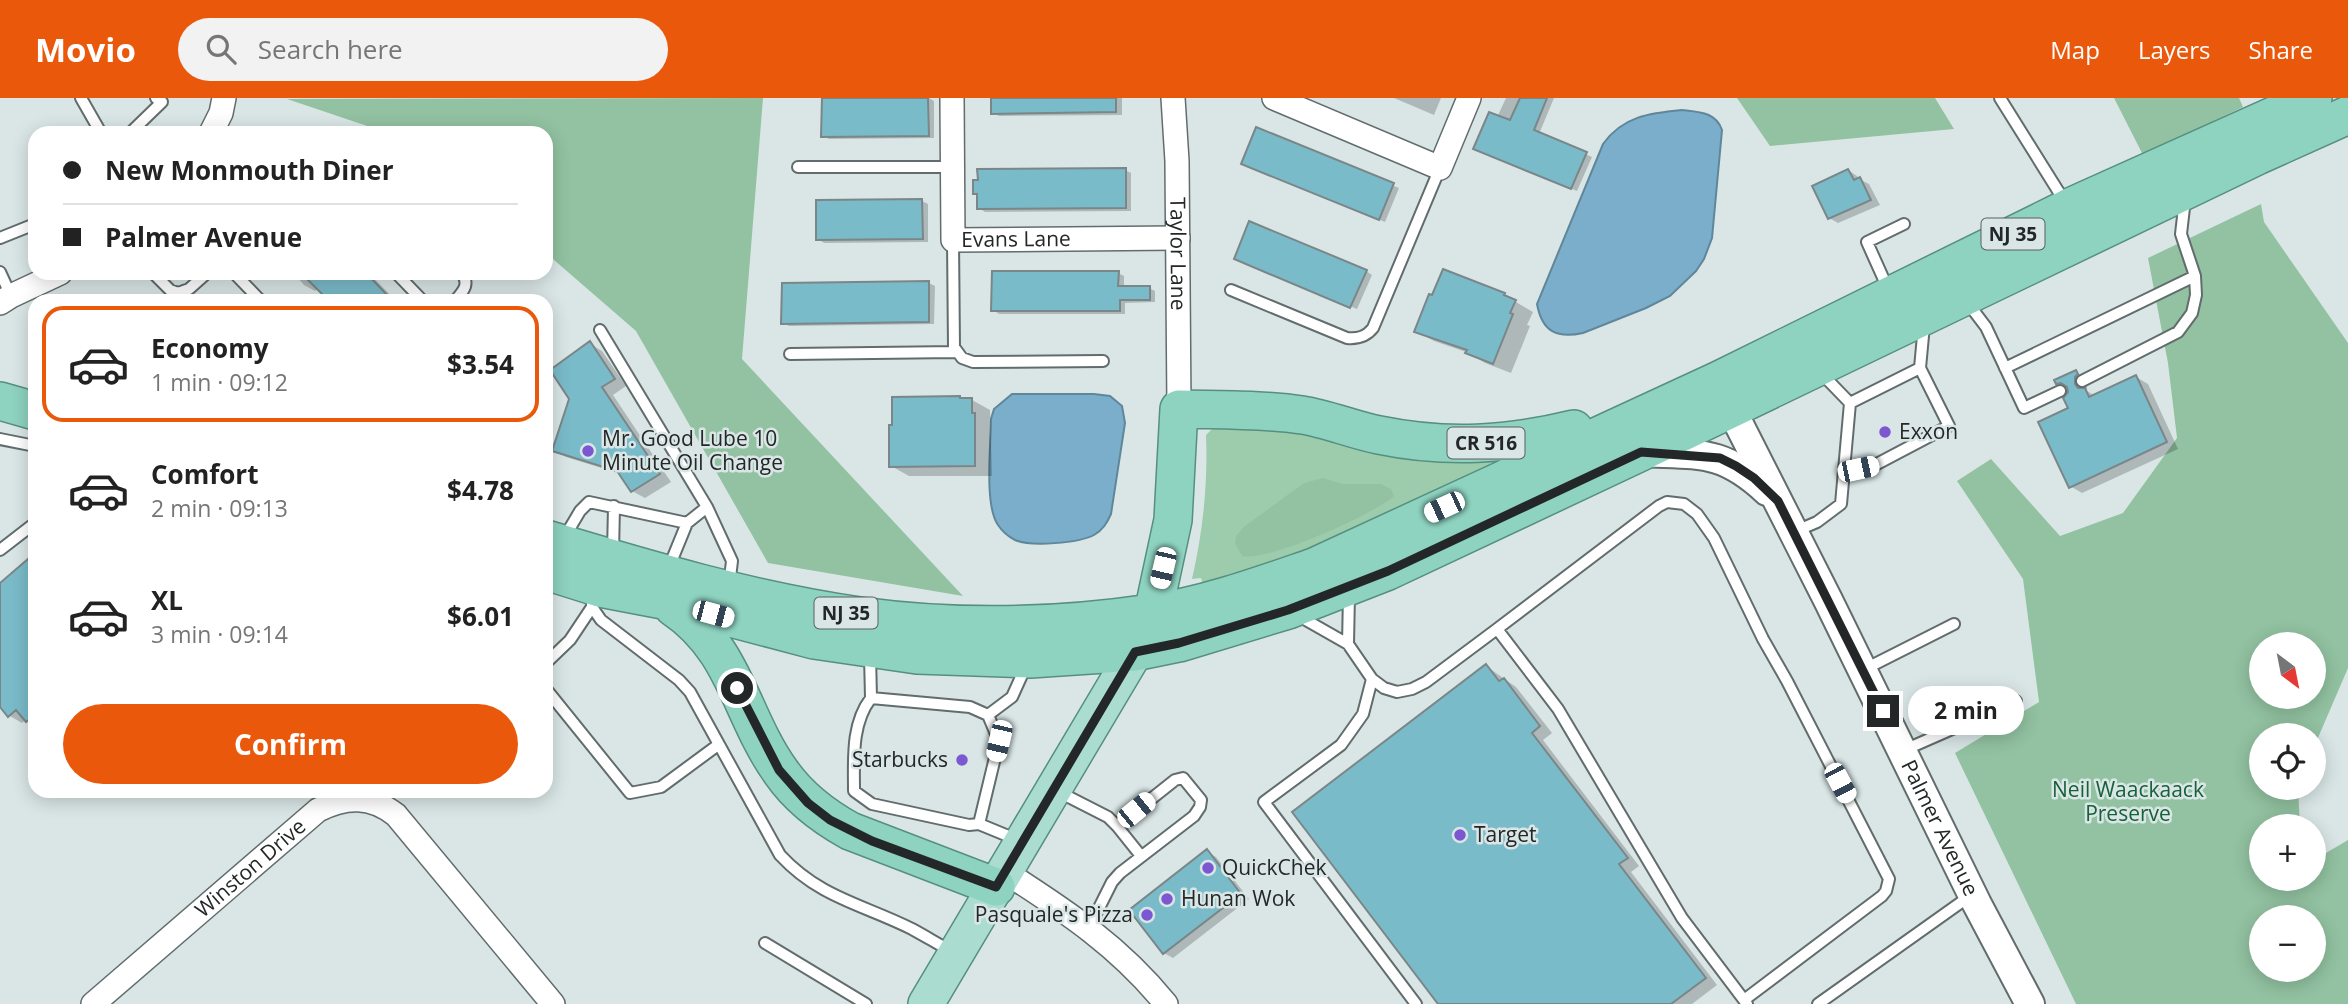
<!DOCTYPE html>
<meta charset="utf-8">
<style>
:root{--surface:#fff;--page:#f2f2f2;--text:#222;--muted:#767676;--line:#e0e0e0;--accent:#ea580c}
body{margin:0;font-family:"Open Sans",sans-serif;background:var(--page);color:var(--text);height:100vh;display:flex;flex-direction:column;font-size:26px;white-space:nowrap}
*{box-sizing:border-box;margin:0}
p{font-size:23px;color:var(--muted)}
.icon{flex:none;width:38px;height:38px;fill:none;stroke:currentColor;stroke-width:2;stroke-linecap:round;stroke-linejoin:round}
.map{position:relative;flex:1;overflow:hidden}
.side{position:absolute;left:28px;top:196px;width:525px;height:504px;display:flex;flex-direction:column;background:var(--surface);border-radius:21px;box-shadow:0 4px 18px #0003}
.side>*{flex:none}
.hud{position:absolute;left:28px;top:28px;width:525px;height:154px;border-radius:21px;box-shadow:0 4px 18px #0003;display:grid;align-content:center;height:154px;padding:0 35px;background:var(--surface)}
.needle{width:46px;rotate:148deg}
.fabs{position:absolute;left:2249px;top:534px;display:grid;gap:14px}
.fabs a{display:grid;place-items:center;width:77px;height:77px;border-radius:50%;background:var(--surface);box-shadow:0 4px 18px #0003;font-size:35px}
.end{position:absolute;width:32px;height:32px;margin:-16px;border:9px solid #232727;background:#fff;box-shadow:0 0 0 4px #fff}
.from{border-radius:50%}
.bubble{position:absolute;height:49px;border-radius:24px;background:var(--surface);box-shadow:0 4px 18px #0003;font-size:23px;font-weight:700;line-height:49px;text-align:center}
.car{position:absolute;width:21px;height:42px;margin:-21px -10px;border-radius:9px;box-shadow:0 0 5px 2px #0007;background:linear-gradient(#fff 24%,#345 0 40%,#fff 0 76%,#345 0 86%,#fff 0)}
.hud b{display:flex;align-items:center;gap:24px;height:66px;font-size:26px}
.hud b+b{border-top:2px solid var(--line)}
.hud i{width:18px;height:18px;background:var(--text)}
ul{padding:12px 0 0;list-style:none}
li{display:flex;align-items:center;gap:21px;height:116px;margin:0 14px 10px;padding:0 21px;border:4px solid transparent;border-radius:21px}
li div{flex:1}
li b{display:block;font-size:26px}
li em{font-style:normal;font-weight:700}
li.active{border-color:var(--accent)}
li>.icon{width:63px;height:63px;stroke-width:1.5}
.cta{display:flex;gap:14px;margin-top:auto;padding:14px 35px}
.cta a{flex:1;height:80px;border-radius:42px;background:var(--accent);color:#fff;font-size:28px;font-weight:700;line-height:80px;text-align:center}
header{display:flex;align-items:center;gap:42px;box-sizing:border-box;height:98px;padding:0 35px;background:var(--accent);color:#fff}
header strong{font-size:33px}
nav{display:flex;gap:38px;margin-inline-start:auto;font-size:24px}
.search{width:490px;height:63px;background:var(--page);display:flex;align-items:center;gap:18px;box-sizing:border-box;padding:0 24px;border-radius:38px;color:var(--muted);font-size:26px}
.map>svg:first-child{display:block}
</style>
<header>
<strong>Movio</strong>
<div class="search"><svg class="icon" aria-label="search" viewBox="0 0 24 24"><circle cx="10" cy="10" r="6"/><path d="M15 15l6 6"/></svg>Search here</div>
<nav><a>Map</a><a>Layers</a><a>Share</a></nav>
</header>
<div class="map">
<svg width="2348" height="906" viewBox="0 0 2348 906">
<rect width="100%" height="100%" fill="#dae6e6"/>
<path fill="#9cccac" d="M1225 329 1286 333 1491 361 1492 368 1304 456 1203 487 1201 480 1192 481C1203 433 1208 386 1206 337L1212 331Z"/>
<path fill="#92c2a1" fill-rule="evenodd" d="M763 0 742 261 963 498 768 465 636 233 546 155V35H388L287 1Z
M1737 0H1935L1954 31 1770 48Z
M2114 0H2239L2243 9 2143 57Z
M2261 106 2264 124 2348 245V570L2314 649V637H2261V690H2298L2300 728H2261V780H2314V762L2348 742V906H2076L1955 655 2039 604 2023 481 1957 383 1991 361 2060 438 2123 415 2177 340 2168 265 2148 160ZM2261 546H2314V598H2261ZM2261 819H2314V872H2261Z
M1323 380 1342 386H1381L1391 391 1394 398C1373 417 1267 464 1242 458L1235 445 1236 438 1245 428 1304 385Z"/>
<path fill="#7aaecb" stroke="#60869a" stroke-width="2" d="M1682 12C1699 14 1716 14 1722 32L1712 140 1704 161 1696 173 1670 198 1646 210 1583 235C1556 241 1542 233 1537 206L1603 46C1623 18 1650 15 1682 12Z
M1012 296H1094L1110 298 1122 308 1125 325 1111 416C1107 425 1103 432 1094 437 1079 445 1031 449 1015 442 1009 439 1002 433 998 427 984 407 991 347 991 321L994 311Z"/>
<path fill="#0003" d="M824 0H929L934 3V40L829 41 823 38Z
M993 0H1122V17L999 18 993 15Z
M1394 0H1441L1434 17Z
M1506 0H1554L1539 36 1592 59 1577 93 1481 54Z
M1257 31 1399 90 1385 124 1249 69Z
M1125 72 1131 75V113L985 114 979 110V97L975 95Z
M1848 72 1857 78 1859 81 1869 86 1880 107 1838 125 1829 120Z
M922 103 928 106V144L824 145 818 141Z
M1241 164 1366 173 1372 177 1357 211Z
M1444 173 1504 197 1533 214 1527 227 1530 228 1511 275 1485 265 1469 255 1434 243 1416 233Z
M293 175H369L396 203H331L318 190 315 193 304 187Z
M1118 175 1124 178V190H1149L1155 193V204L1125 205V216H999L993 212Z
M929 185 935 188 934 226 789 228 783 225Z
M590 246 602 253 626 288 613 297 671 384 645 400 632 393 621 376 566 359 554 352Z
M2076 274 2088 281 2090 284 2087 286V293L2095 298 2136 279 2148 286 2178 351 2082 395 2070 388V295L2069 291 2058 285Z
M963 302H972L990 312 992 378H909L891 368Z
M35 458V627L26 621 22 625 10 618 0 606V488Z
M1486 568 1516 589 1552 635 1543 642 1639 768 1631 774 1717 887 1692 906H1441Z
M1207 754 1216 759 1249 801 1173 860 1164 855Z"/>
<path fill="#7abbc9" stroke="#7b8688" stroke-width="2" d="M822 0H928L929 38 821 39Z
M991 0H1116V14L991 16Z
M1520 0H1547L1534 32 1587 54 1571 91 1473 51 1489 14 1510 22Z
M1256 29 1394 85 1379 122 1241 66Z
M1126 70V110L977 111V96H973V82H978L977 71Z
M1848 71 1854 82 1860 79 1871 102 1828 121 1812 88Z
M922 101 923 141 816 142V102Z
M1249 123 1367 172 1350 210 1234 161Z
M1443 171 1505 195 1504 197 1516 202 1510 215 1513 216 1493 266 1465 255 1467 252 1414 234 1429 196 1432 197Z
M992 173H1119L1118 188H1150V202H1120V213H991Z
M301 175H366L393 203H329Z
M929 183V224L781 226 782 185Z
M590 243 615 281 602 289 660 376 631 394 617 373 552 353 569 301 550 272Z
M2076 272 2078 276 2075 279V286L2078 290H2085L2089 299 2136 277 2167 344 2069 390 2038 324 2068 310 2063 300 2068 294 2067 289 2061 285 2056 286 2054 282Z
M960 298V300H972V315H975V368L889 369V327H892V299Z
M35 455V617L26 624 16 612 8 619 0 609V485Z
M1486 566 1499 583 1504 580 1540 628 1532 635 1628 760 1619 766 1706 880 1671 906H1438L1292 714Z
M1207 751 1241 796 1163 856 1129 812Z"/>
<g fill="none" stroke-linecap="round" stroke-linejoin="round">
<g stroke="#626c6c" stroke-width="14">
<path id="service" d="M81 0 101 35
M2000 0 2065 104
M130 35 162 4 156 0
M798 69H952
M0 140 35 126
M953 142 954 249 962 260 973 264 1103 263
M0 174 11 198
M153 175 170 192 178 195 189 191 207 175
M234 175 261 203
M396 175 423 203
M1231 192 1347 240C1358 241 1366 239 1373 230L1440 70
M1889 193 1867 144 1904 126
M455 203C463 193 470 187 462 175
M1967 204 1986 229 2024 310 2060 293
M600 232 707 409 687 425 669 469
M790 256 956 254
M2005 270 2195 178
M2082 283 2178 234 2192 215 2196 197 2195 178 2181 136 2185 101
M1850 305 1920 270
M0 341 35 348
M1844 374 1873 368 1949 328 1920 270 1924 227
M707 409 732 463 729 488
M1796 433 1817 424 1841 406 1850 305 1820 274
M564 440 580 413 589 404 687 425
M0 452 35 425
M613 455 614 408
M592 494V509L601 522 679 582 690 594 780 757C820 800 862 806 912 831 925 838 938 846 951 853
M1297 517 1348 546 1372 581 1384 590 1397 594 1412 591 1426 584 1497 531 1558 611 1682 820 1747 906
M1497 531 1659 408 1667 404 1684 406 1697 416 1714 440 1763 541 1787 583 1889 781 1886 793 1882 798 1744 902
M1348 546 1349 496
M870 557 871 600
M546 565 570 542 592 509
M1863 572 1954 526
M1372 581 1363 616 1341 647 1264 704 1416 906
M546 591 630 695 661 689 718 647
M988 617 1012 599 1026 568
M1902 653 2016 603
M1057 693 1108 719 1117 728
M979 726 999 643 988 617 970 609 871 600C851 626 854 661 854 693L872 706 969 727 979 726 1018 742
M1089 830 1112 784 1120 775 1194 718 1200 709 1201 702 1183 680 1175 682 1117 728 1141 758
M765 845 866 906
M1818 906 1970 798"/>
</g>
<g stroke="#626c6c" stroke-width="26">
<g id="minor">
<path id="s1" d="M952 0 953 142 1178 140"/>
<path id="s2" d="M1173 0 1177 63 1179 311"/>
<path d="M1274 0 1440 70 1469 0"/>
<path d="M211 35 221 15 224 0"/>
<path d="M0 205 11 198 60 175"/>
<path d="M1005 774C1066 813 1120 849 1166 906"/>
<path id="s3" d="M93 906 318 712C346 698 371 697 396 717L553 906"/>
</g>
</g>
<g stroke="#626c6c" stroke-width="32">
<g id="tertiary">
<path id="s4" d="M1723 295 1828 502 1977 806 2030 906"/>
<path d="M1641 354C1699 357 1722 351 1767 393"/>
</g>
</g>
<g stroke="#568f80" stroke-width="38">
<path id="primary" d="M926 906 1135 554 1145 532"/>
</g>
<g stroke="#568f80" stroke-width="40">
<path id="trunk" d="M0 303 35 313
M546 441C649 472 754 503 860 518 956 531 1056 529 1151 515 1204 508 1264 486 1314 469L1717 283 2068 110 2313 0
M546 473 600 490 663 502 814 542 917 557 1030 561 1135 554 1179 545 1288 512 1388 473 1641 354 2257 58 2348 17
M673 509C736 551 740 617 781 674 799 700 823 718 850 733L996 789
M1153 515 1173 422 1179 311C1220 312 1262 311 1302 317 1328 321 1353 332 1379 337 1447 351 1508 347 1574 331"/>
</g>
<use href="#service" stroke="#fff" stroke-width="10"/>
<use href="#minor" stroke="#fff" stroke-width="23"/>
<use href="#tertiary" stroke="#fff" stroke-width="28"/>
<use href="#primary" stroke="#aaddd0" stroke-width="35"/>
<use href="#trunk" stroke="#8ed2c0" stroke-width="37"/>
</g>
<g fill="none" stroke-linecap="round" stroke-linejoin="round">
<path stroke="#232727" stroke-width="9" d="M737 590 779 672 808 705 830 722 872 743 996 789 1135 554 1179 545 1288 512 1388 473 1641 354 1720 360 1736 368 1754 380 1778 403 1883 613"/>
</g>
<g fill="#7b58d2" stroke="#dae6e6" stroke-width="2.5">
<circle cx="1885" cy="334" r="7"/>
<circle cx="588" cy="353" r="7"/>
<circle cx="962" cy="662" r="7"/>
<circle cx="1460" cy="737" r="7"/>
<circle cx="1208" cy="770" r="7"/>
<circle cx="1167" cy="801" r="7"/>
<circle cx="1147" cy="817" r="7"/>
</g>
<g text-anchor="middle" stroke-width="5" stroke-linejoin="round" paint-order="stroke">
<g fill="#dae6e6" stroke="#5a6060" stroke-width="2">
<rect x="1981.5" y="120.5" width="63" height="31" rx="5"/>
<rect x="1447.5" y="329.5" width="77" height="31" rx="5"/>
<rect x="814.5" y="499.5" width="63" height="31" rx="5"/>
</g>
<g font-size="19" font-weight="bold" fill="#232727">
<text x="2013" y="143">NJ 35</text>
<text x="1486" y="352">CR 516</text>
<text x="846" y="522">NJ 35</text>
</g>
<g font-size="21" fill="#232727" stroke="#dae6e6">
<text dy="7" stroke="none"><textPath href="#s1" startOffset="205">Evans Lane</textPath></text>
<text dy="7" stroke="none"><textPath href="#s2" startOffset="156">Taylor Lane</textPath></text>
<text dy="7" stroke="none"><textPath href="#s4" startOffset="486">Palmer Avenue</textPath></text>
<text dy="7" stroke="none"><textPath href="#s3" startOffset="208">Winston Drive</textPath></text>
</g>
<g font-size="21" fill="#232727" stroke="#dae6e6" text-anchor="start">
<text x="1899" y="341">Exxon</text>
<text x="602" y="348">Mr. Good Lube 10<tspan x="602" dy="24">Minute Oil Change</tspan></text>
<text x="948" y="669" text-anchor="end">Starbucks</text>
<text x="1474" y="744">Target</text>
<text x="1222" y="777">QuickChek</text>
<text x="1181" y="808">Hunan Wok</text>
<text x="1133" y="824" text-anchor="end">Pasquale's Pizza</text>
</g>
<g font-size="21" fill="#156239" stroke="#dae6e6">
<text x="2128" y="699">Neil Waackaack<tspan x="2128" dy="24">Preserve</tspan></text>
</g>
</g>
</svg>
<div class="fabs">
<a><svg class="needle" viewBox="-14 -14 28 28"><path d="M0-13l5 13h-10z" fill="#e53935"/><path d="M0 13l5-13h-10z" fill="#767676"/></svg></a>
<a><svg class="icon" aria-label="locate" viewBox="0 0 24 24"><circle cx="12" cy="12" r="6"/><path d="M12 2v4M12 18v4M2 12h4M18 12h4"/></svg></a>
<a>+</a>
<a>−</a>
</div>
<i class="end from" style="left:737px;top:590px"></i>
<i class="end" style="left:1883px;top:613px"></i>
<div class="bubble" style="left:1908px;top:588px;width:116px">2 min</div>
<i class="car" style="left:1858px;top:371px;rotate:78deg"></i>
<i class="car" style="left:1444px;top:409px;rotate:245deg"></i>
<i class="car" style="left:1163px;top:470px;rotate:193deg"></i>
<i class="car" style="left:713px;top:516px;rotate:105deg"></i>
<i class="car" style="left:999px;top:643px;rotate:193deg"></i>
<i class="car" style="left:1840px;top:685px;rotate:152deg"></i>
<i class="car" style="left:1136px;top:712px;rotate:51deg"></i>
<div class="hud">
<b><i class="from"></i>New Monmouth Diner</b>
<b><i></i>Palmer Avenue</b>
</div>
<section class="side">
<ul>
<li class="active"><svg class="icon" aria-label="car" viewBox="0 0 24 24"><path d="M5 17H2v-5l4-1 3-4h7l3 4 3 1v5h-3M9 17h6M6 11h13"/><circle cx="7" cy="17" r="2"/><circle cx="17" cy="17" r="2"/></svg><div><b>Economy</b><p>1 min · 09:12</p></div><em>$3.54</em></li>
<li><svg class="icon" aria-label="car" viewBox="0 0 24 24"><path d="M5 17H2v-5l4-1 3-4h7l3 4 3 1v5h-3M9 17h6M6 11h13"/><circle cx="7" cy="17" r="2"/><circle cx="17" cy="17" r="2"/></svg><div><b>Comfort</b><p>2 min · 09:13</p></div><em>$4.78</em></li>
<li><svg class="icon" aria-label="car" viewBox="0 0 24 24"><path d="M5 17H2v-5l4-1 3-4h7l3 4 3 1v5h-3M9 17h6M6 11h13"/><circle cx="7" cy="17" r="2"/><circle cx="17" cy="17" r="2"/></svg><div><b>XL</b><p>3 min · 09:14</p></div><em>$6.01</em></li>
</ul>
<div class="cta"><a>Confirm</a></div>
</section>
</div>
